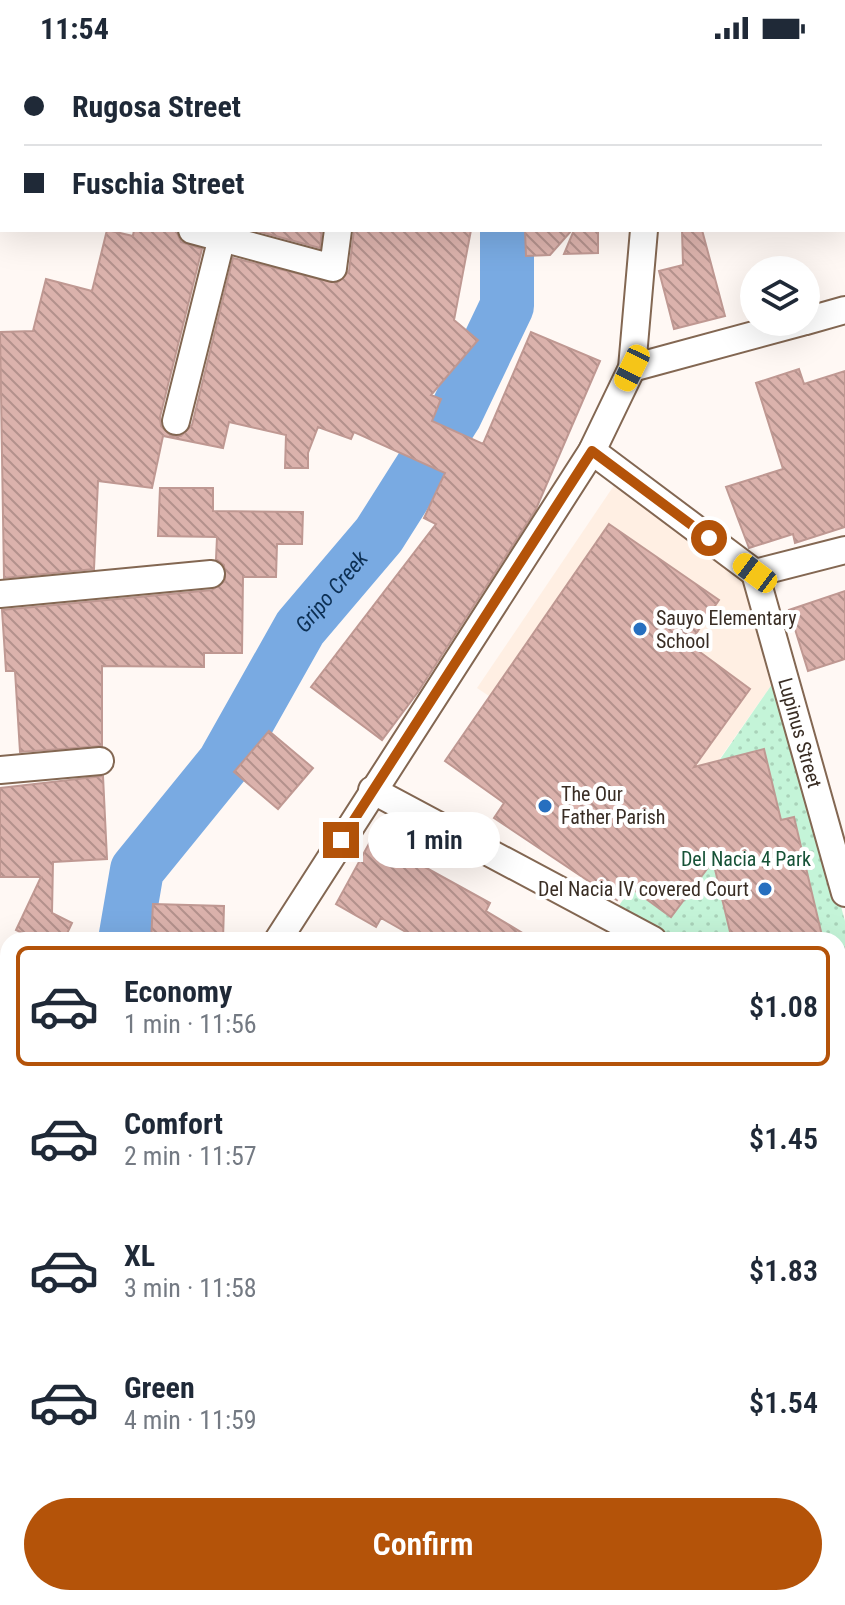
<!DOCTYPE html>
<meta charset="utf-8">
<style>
:root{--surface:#fff;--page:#f6f6f7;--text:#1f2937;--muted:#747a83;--line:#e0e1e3;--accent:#b45309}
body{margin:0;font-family:"Roboto Condensed",sans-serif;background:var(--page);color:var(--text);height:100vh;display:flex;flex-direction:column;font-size:30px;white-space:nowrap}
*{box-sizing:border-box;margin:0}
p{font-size:26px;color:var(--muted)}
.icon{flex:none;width:44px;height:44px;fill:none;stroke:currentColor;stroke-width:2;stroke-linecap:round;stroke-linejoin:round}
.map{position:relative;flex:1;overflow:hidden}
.details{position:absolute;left:0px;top:876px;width:846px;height:674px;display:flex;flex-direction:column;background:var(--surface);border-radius:24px 24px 0 0;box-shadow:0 8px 32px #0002}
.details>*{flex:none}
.hud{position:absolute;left:0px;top:0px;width:846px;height:176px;box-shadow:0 8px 32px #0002;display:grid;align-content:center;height:176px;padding:0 24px;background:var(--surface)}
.fabs{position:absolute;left:740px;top:200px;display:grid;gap:16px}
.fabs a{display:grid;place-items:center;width:80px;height:80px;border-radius:50%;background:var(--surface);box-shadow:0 8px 32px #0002;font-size:40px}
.end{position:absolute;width:36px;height:36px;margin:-18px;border:10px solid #b45309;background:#fff;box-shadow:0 0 0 4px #fff}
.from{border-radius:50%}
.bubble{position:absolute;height:56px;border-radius:28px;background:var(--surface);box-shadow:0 8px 32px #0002;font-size:26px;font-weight:600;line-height:56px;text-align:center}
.car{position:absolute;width:24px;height:48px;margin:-24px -12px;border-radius:10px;box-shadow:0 0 6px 2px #0007;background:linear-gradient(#f5c518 24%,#345 0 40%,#f5c518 0 76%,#345 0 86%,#f5c518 0)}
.hud b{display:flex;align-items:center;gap:28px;height:76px;font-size:30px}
.hud b+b{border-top:2px solid var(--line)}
.hud i{width:20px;height:20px;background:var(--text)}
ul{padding:14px 0 0;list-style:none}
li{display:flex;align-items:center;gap:24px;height:120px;margin:0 16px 12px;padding:0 8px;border:4px solid transparent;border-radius:12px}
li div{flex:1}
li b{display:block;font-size:30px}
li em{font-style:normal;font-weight:600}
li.current{border-color:var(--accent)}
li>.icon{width:72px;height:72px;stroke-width:1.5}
.button{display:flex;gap:16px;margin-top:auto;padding:16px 24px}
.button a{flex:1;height:92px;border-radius:48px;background:var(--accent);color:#fff;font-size:32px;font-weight:600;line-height:92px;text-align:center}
.status{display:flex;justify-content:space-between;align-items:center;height:56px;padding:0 40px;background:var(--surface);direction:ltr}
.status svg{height:22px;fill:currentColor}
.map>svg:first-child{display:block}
</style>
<div class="status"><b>11:54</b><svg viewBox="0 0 49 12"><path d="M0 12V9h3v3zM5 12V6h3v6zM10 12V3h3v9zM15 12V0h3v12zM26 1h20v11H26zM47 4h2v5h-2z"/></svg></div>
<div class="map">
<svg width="845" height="1549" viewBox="0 0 845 1549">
<defs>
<pattern id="grass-dots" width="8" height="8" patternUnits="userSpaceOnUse" patternTransform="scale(2)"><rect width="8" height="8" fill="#c4f4d8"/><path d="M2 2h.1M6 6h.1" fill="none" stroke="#a9d2b9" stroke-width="1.8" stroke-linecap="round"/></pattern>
<pattern id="building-back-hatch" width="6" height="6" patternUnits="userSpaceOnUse" patternTransform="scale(2)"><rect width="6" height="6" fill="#dbb2ac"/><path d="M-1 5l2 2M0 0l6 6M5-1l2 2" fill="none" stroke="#b3918c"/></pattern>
</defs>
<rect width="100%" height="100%" fill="#fff8f4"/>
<path fill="#ffefe3" d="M617 425 749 526 777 621 676 765 477 632Z"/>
<path fill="url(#grass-dots)" d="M777 621 845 865V947L838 967V884H675L618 851Z"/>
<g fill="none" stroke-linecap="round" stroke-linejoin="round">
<path stroke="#79aae2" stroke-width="9" d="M720 0 722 2
M844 152 845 153"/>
<g stroke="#79aae2" stroke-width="54">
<path d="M517 2V0"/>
<path id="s1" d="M125 884 137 814 224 707 300 572 379 479 455 359 507 250V174"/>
</g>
</g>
<path fill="url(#building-back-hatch)" stroke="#bf9892" stroke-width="2" d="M107 174 133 180 134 174H176L181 186 202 193 160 361 161 370 171 380H181L192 369 233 202 337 227 349 215 354 174H471L454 264 478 284 431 339 441 343 432 365 483 388 531 276 600 305 536 453 418 636 382 684 311 631 436 468 424 462 445 417 354 376 351 383 318 371 308 397V412H285L286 379 229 366 223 392 163 380 152 432 98 425 94 513 4 522 0 276 33 275 46 223 92 235Z
M253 174H322L320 192Z
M525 174H572L550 199 526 200Z
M574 174H598V197L564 198Z
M682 174H702L725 260 674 273 659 215 683 209Z
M799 313 804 328 845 315V471L795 487 793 478 749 492 726 431 783 413 756 327Z
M160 432H213V455L303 456 302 488H277L276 521H243L242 597H204V611L102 610V690L20 696 15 615H6L2 554 212 534 225 525 224 509 216 503 217 481 158 480Z
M609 468 719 544 689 588 750 633 694 711 764 693 781 764 794 761 823 884H732L713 805 671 861 627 829 617 844 494 762 504 747 445 705Z
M845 535V603L808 615 789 554Z
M269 675 313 712 278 753 234 716Z
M103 720 107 803 53 806 52 857 72 867 64 884H37L16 874 41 821H0V732Z
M372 782 490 847 486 855 534 884H420L381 862 376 871 336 848Z
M153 848 224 850 223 884H151Z"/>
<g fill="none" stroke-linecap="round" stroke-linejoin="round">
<g stroke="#836752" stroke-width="16">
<path id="service" d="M540 0 546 2"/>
</g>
<g stroke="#836752" stroke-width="30">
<g id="minor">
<path d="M812 0 814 2"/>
<path d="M138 2V0"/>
<path d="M361 2V0"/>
<path d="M695 2 697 0"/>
<path d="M844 32 845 33"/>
<path d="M0 157H2"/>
<path d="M192 174 333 212 338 174"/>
<path d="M806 265 845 254"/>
<path d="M632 312 802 266"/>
<path d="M176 365 222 181"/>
<path d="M592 395 755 517"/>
<path id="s2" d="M755 517 845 837"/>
<path d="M755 517 845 494"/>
<path d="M0 538 211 518"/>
<path d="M0 714 100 705"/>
<path d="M372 734 653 884"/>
<path d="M278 884 592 395 632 312 644 174"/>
<path d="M838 993 845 975"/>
<path d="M0 1048 8 1052"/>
<path d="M838 1245 845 1248"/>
<path d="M0 1322 8 1330"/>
<path d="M0 1474 8 1465"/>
<path d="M235 1549 242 1542"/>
<path d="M556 1549 560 1542"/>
</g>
</g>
<use href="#service" stroke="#fff" stroke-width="12"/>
<use href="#minor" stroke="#fff" stroke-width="26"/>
</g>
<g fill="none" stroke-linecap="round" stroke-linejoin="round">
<path stroke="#b45309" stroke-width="10" d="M341 784 592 395 709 482"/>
</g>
<g fill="#276fbf" stroke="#fff" stroke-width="3">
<circle cx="640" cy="573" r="8"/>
<circle cx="545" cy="750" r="8"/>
<circle cx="765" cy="833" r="8"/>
</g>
<g text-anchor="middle" stroke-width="8" stroke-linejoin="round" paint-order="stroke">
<g font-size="20" fill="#392d24" stroke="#fff" text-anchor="start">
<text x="656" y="569">Sauyo Elementary<tspan x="656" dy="23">School</tspan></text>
<text x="561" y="745">The Our<tspan x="561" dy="23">Father Parish</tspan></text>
<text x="749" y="840" text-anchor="end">Del Nacia IV covered Court</text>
</g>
<g font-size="20" fill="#392d24" stroke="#fff">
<text dy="7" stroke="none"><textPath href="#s2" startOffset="166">Lupinus Street</textPath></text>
</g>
<g font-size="20" fill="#165237" stroke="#fff">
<text x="746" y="810">Del Nacia 4 Park</text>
</g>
<g font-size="22" font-style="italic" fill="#0c2f53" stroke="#fff">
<text dy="8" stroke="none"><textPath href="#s1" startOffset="412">Gripo Creek</textPath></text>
</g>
</g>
</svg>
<div class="fabs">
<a><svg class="icon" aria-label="layers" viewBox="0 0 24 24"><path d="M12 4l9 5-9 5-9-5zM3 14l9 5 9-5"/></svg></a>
</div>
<i class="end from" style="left:709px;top:482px"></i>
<i class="end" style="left:341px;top:784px"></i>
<div class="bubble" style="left:368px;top:756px;width:132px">1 min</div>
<i class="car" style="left:632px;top:312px;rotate:206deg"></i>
<i class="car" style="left:755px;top:517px;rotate:307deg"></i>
<div class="hud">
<b><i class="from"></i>Rugosa Street</b>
<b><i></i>Fuschia Street</b>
</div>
<section class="details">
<ul>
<li class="current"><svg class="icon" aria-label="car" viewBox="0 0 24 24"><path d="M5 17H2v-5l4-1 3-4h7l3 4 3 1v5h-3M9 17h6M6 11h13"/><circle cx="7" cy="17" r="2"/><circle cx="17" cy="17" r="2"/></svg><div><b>Economy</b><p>1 min · 11:56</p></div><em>$1.08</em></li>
<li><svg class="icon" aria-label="car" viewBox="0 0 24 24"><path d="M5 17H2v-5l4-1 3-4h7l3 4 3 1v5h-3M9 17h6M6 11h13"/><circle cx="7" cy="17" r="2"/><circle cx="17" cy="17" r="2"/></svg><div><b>Comfort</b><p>2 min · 11:57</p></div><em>$1.45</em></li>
<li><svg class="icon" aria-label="car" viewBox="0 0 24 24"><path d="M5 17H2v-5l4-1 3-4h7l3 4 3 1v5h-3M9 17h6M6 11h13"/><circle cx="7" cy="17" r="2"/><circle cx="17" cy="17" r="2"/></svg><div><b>XL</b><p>3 min · 11:58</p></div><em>$1.83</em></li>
<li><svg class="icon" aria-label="car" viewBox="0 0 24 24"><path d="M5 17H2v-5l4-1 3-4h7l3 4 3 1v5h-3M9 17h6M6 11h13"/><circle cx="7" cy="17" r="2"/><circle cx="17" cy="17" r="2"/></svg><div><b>Green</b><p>4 min · 11:59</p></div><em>$1.54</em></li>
</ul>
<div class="button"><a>Confirm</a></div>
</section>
</div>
